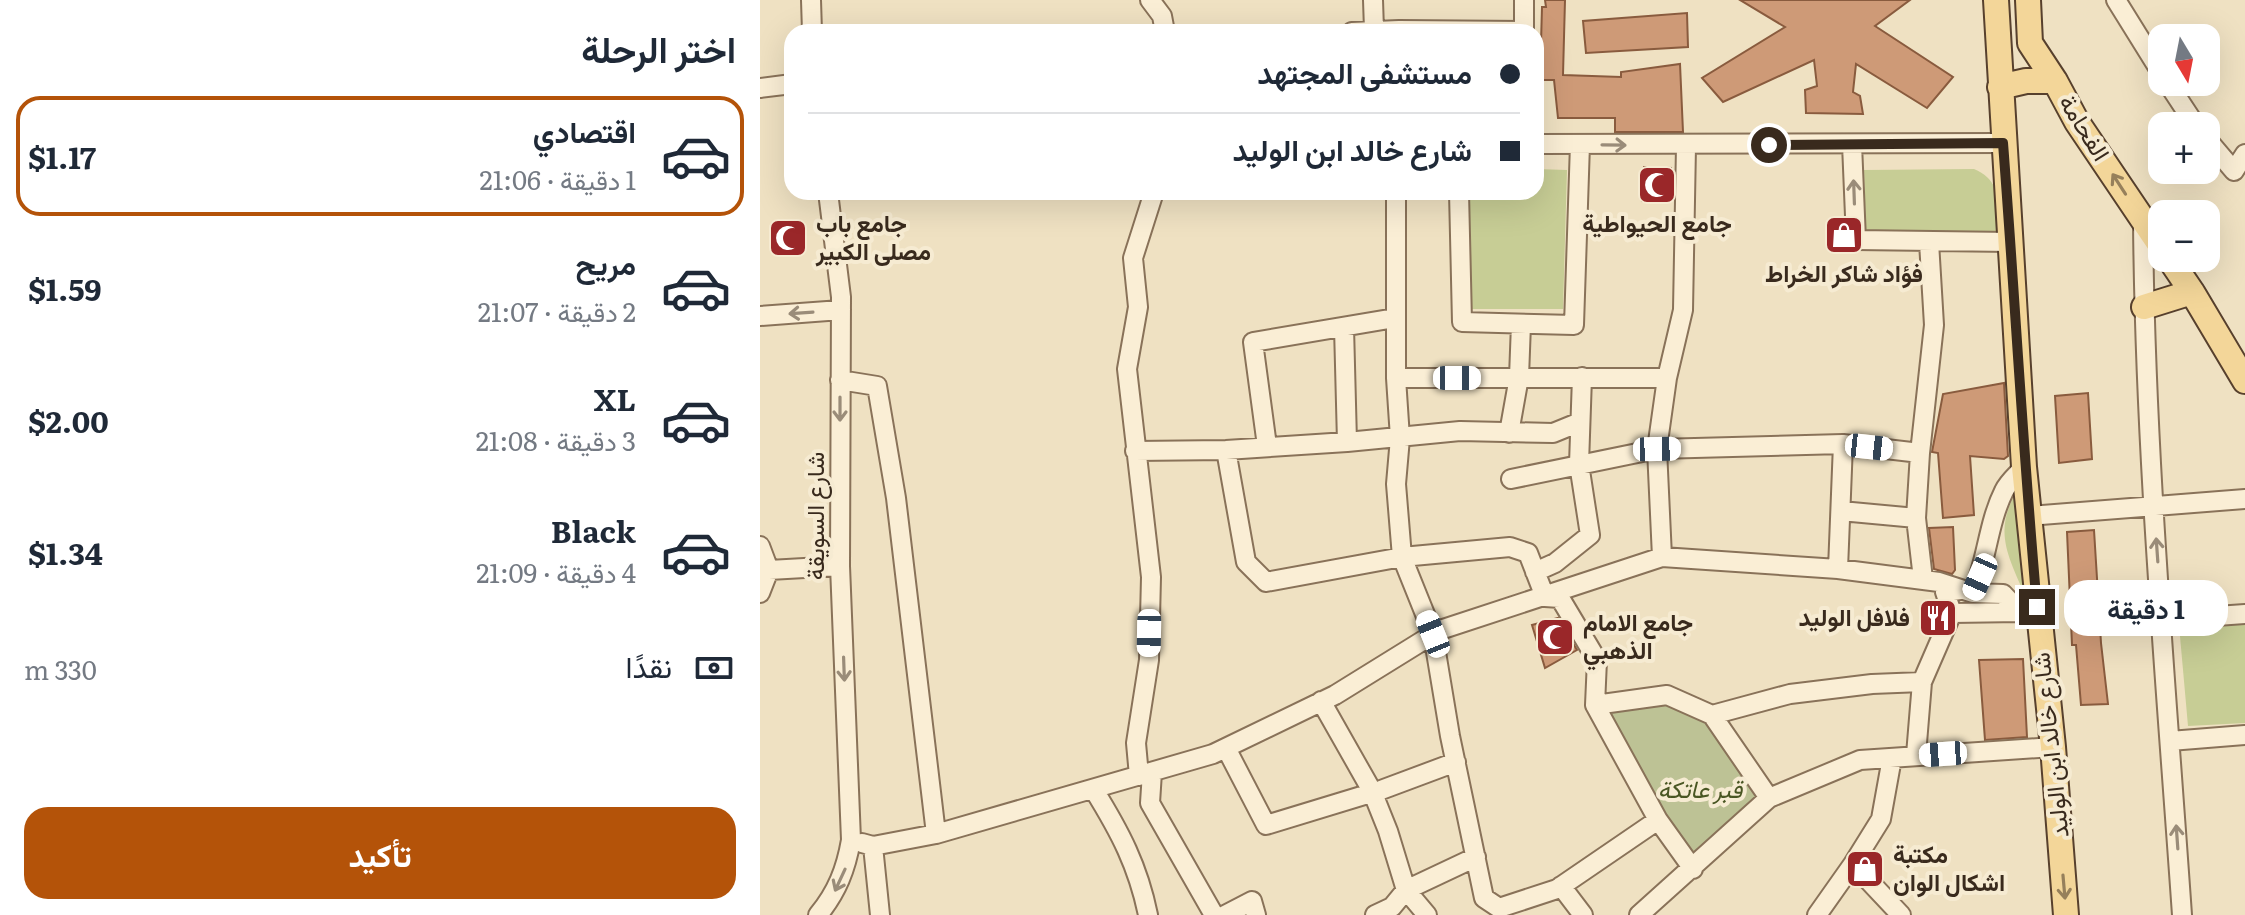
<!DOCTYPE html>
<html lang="ar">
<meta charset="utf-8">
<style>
:root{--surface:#fff;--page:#f6f6f7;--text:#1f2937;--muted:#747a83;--line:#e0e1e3;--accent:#b45309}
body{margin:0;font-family:Literata,Vazirmatn,serif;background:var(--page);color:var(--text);direction:rtl;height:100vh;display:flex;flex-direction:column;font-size:30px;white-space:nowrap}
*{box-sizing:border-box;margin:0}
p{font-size:26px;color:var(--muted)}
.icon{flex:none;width:44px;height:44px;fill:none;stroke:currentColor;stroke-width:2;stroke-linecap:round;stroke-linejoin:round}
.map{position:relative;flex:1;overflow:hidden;direction:ltr}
.drawer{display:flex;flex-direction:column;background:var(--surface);width:760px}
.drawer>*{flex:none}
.hud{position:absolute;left:24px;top:24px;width:760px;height:176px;border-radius:24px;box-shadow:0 8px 32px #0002;direction:rtl;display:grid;align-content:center;height:176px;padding:0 24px;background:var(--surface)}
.needle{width:52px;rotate:170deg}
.tools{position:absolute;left:1388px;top:24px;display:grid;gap:16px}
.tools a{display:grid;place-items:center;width:72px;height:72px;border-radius:16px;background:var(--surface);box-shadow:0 8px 32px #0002;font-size:40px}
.end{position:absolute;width:36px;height:36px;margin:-18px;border:10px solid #392a1d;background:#fff;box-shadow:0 0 0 4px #fff}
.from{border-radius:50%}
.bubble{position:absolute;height:56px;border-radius:24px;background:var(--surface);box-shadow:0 8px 32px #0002;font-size:26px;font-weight:700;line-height:56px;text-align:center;direction:rtl}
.car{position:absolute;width:24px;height:48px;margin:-24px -12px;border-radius:10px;box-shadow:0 0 6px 2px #0007;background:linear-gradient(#fff 24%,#345 0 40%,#fff 0 76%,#345 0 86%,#fff 0)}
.hud b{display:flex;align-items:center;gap:28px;height:76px;font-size:30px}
.hud b+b{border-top:2px solid var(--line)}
.hud i{width:20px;height:20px;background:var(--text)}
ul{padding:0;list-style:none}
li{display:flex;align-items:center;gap:24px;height:120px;margin:0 16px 12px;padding:0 8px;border:4px solid transparent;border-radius:24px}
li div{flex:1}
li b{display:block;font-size:30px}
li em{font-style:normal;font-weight:700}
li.on{border-color:var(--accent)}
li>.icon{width:72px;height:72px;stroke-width:1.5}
h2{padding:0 24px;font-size:36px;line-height:96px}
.pay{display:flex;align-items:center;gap:20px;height:88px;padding:0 24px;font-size:30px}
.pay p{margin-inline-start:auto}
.cta{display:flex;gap:16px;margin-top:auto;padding:16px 24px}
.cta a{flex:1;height:92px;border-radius:24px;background:var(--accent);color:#fff;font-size:32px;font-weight:700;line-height:92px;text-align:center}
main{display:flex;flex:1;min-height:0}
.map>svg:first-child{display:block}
</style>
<main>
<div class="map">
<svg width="1485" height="915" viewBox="0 0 1485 915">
<rect width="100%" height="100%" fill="#efe1c2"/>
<path fill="#c7cd95" d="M776 169 807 170 803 309H712L707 192H776Z
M1214 169C1244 182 1237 205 1238 233L1106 234 1104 170Z
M1265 478 1267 600C1246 551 1230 528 1265 478Z
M1485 621V723L1428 726 1419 625Z"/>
<path fill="#bdc295" d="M907 695 952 715 1007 800 936 867 838 705Z"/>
<path fill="#ce9a77" stroke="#895b3e" stroke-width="2" d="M785 0H805L803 75 861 77V72L920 64 923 132H855V118H798L794 80H780L782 7H786Z
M980 0H1150L1115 26 1193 77 1167 108 1096 64 1093 92 1100 96 1103 114 1046 113 1045 90 1057 86 1054 60 963 102 942 78 1025 27Z
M927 13 928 47 826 53 823 21Z
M884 167 911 168 910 202 882 201Z
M1244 383 1248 456 1244 459 1210 456 1214 515 1183 518 1178 453 1172 452 1183 394Z
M1328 393 1332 459 1299 463 1295 396Z
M1193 527 1195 570 1192 574 1174 569 1169 528Z
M1334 530 1341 643 1348 704 1321 705 1316 645H1312L1307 532Z
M798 618 817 650 785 668 772 625Z
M1263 659 1267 737 1225 740 1219 660Z"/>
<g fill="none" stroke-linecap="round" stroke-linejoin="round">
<g stroke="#897259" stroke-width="22">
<path id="minor" d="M51 0 52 32
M390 0 402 16 405 32
M613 0 614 30
M764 0V32
M1356 0 1402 74
M592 32 639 30 764 31
M1407 82 1436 126
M0 88 32 84
M1446 138 1474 171 1485 154
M776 144 1243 143
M1092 144 1096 240 1251 242
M636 192V378L640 438 636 484 642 557 673 634 690 736 724 898 739 908 797 889 898 820
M699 192 702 322 814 325 820 144
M1383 221C1385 453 1406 684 1422 915
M0 316 81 310
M584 327 587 442
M636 378H907
M80 380 117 386 136 498 176 834
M749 433 759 377 761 324
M507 446 493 342 635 318
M466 450 486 562 506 582 642 557 750 547 768 553 785 597 800 598 837 660 835 705 898 820 933 869
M375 451 466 450 587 442 700 431 793 433 820 422
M751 479 897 449 1083 444 1160 453
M1081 511 1156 518
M1269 516 1485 499
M0 546 9 570 0 593
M902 557 897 449 907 378 923 310 926 146
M1078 569 1083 444
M9 570 80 566
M775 572 795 563 830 535 819 464 822 377
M1163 579 1156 518 1160 453 1174 325 1169 242
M1200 590 1185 592 1192 613 1260 612
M1213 593C1227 560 1228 523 1244 491 1248 482 1258 474 1264 467
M1401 620 1485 614
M561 701 612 791 628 831 646 890 667 915
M835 705 907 695 952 715 1009 798
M952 715 1030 694 1112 684 1162 682
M1410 741 1485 735
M466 748 506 825 621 790 696 762
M1156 755 1162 682 1192 613
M392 772 390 803 454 915
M379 776 376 743 389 660 391 577 367 369 378 307 373 258 394 192
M334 790C360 832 378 866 388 915
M102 843 113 846 120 915
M113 846 176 834 453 754 575 695 680 630 902 557 1078 569 1179 582 1213 593 1243 594 1260 612 1278 618
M1093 864 1141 915
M801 886 823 915
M58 915C77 892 86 869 91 840L80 566 81 297 68 192
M465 915 492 901 496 915
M615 915 632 907 646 890 716 857
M879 915 1009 798 1100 760 1293 747
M1057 915 1093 864 1121 819 1132 758"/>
</g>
<g stroke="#57402d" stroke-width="28">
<path id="major" d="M1236 0 1264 467 1293 747 1306 915
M1268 0 1270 43 1295 81 1317 122 1402 248
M1240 87 1266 81H1295
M1409 258 1432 292 1485 381
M1384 307 1432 292"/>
</g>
<use href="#minor" stroke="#faeed5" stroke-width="18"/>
<use href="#major" stroke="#f3d699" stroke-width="24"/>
</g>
<defs><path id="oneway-shaft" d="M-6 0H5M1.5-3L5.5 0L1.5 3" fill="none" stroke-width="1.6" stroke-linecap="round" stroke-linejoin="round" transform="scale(2)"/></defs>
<g stroke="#9a8c79">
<use href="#oneway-shaft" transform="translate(854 145) rotate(1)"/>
<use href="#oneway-shaft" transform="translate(1094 192) rotate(-92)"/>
<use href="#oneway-shaft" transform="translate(41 313) rotate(176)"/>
<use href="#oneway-shaft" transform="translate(80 409) rotate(90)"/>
<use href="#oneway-shaft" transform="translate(1397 550) rotate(-94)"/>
<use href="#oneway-shaft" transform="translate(84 669) rotate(88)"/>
<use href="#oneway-shaft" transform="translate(1417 837) rotate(-94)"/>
<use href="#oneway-shaft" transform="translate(80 880) rotate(115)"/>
</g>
<g stroke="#96805b">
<use href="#oneway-shaft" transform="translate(1359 184) rotate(-123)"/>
<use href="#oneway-shaft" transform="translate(1304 887) rotate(85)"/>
</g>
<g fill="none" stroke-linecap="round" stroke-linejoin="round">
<path stroke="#392a1d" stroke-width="10" d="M1009 145 1243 143C1255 298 1263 452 1277 607"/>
</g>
<defs>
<g id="mosque-square" transform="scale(2)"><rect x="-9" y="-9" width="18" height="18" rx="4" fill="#9a2729" stroke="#f6ebd2"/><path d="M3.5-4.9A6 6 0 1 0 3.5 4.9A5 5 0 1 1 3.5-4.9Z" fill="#fff"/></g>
<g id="shop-square" transform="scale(2)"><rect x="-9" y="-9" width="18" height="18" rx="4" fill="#9a2729" stroke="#f6ebd2"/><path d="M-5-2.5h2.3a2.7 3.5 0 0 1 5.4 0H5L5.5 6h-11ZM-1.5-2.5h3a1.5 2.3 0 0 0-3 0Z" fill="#fff"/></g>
<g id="restaurant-square" transform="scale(2)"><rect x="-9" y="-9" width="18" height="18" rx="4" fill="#9a2729" stroke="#f6ebd2"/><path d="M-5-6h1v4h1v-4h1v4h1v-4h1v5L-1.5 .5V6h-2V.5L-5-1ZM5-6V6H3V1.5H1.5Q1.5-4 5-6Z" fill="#fff"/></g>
</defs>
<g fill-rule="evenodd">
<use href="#mosque-square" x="897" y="185"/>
<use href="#shop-square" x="1084" y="235"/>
<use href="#mosque-square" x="28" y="238"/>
<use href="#restaurant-square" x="1178" y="618"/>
<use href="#mosque-square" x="795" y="637"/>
<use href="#shop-square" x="1105" y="869"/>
</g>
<g text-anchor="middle" stroke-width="8" stroke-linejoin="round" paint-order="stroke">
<g font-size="24" fill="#392a1d" stroke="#f6ebd2">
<text transform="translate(1324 128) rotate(58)" y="8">الفحامة</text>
<text transform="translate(56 516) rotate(-90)" y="8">شارع السويقة</text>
<text transform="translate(1291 745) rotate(-96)" y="8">شارع خالد ابن الوليد</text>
</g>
<g font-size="24" font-weight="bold" fill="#392a1d" stroke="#f6ebd2" text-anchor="start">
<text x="56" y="232">جامع باب<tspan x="56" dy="28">مصلى الكبير</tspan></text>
<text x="897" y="232" text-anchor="middle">جامع الحيواطية</text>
<text x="1084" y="282" text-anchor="middle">فؤاد شاكر الخراط</text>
<text x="1150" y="626" text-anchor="end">فلافل الوليد</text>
<text x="823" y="631">جامع الامام<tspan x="823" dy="28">الذهبي</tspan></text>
<text x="1133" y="863">مكتبة<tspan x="1133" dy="28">اشكال الوان</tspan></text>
</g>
<g font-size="24" font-style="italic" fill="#495623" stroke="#f6ebd2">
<text x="940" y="798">قبر عاتكة</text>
</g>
</g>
</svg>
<div class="tools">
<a><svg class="needle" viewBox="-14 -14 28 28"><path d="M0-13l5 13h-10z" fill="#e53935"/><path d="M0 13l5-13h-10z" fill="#747a83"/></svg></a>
<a>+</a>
<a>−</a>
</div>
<i class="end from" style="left:1009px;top:145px"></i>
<i class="end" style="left:1277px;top:607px"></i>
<div class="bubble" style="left:1304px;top:580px;width:164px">1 دقيقة</div>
<i class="car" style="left:697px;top:378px;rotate:90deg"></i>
<i class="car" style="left:1109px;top:447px;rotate:96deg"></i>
<i class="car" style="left:897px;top:449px;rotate:89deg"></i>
<i class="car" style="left:1220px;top:577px;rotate:204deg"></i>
<i class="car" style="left:389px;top:633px;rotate:181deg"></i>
<i class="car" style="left:673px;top:634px;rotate:338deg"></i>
<i class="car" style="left:1183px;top:754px;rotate:266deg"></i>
<div class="hud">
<b><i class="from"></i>مستشفى المجتهد</b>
<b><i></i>شارع خالد ابن الوليد</b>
</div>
</div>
<section class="drawer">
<h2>اختر الرحلة</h2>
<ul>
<li class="on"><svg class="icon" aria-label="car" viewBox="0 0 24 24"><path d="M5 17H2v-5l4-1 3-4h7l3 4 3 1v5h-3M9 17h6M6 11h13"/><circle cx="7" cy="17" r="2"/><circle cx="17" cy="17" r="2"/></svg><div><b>اقتصادي</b><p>1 دقيقة · 21:06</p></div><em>$1.17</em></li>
<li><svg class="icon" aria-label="car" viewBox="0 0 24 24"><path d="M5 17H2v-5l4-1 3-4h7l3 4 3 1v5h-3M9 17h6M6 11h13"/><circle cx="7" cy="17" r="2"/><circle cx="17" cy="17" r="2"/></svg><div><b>مريح</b><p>2 دقيقة · 21:07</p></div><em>$1.59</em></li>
<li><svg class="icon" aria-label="car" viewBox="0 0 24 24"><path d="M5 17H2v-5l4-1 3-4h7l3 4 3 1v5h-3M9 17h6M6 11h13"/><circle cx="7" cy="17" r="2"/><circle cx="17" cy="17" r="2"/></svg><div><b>XL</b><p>3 دقيقة · 21:08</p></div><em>$2.00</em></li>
<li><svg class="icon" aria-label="car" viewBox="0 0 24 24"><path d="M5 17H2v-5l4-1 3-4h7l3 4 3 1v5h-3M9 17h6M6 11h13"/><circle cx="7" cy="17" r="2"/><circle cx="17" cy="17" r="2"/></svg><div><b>Black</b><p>4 دقيقة · 21:09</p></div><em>$1.34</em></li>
</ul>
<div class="pay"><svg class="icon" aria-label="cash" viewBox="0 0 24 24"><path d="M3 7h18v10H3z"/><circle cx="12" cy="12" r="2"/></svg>نقدًا<p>330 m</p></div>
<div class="cta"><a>تأكيد</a></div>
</section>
</main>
